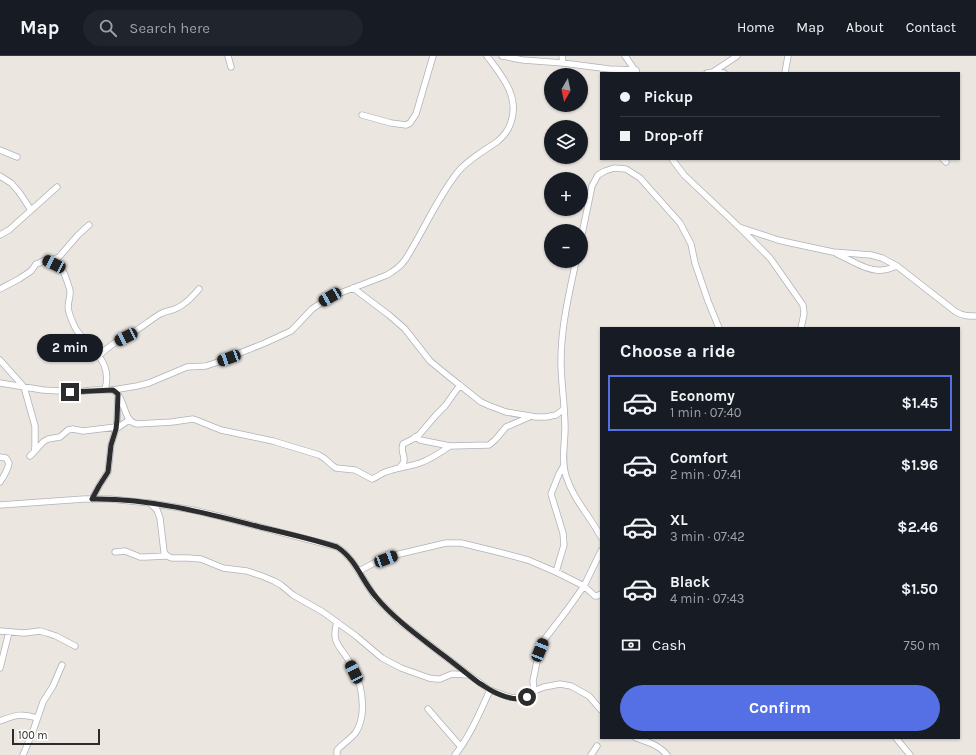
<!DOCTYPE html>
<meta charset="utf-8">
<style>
:root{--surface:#171b24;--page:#20242c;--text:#f1f3f6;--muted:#9ea1a6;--line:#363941;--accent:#5470e4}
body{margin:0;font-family:Karla,sans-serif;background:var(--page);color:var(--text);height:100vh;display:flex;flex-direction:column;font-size:15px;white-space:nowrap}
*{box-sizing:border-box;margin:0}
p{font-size:13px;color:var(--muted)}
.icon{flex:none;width:22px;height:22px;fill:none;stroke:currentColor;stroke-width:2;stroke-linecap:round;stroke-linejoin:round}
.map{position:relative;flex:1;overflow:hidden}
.details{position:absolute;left:600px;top:271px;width:360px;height:412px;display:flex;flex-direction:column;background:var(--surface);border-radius:0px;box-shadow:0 1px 3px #0004}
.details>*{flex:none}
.banner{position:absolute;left:600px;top:16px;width:360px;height:88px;border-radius:0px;box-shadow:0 1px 3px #0004;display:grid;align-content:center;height:88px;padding:0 20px;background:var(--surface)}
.needle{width:26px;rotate:189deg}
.buttons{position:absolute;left:544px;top:12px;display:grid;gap:8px}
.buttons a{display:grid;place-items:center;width:44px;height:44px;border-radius:50%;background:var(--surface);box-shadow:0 1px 3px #0004;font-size:20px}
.scale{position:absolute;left:12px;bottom:10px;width:88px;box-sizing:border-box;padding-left:4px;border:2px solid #2c2c2c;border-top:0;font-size:11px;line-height:14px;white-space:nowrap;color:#2c2c2c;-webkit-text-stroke:3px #fff;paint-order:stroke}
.end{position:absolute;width:18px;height:18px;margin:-9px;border:5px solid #2c2c2c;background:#fff;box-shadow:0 0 0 2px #fff}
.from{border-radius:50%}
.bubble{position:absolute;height:28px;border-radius:14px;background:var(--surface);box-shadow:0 1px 3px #0004;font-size:13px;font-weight:700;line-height:28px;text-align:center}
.car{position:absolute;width:12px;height:24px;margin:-12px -6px;border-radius:5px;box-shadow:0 0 3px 1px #0007;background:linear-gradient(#222 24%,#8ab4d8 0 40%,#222 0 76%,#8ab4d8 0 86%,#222 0)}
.banner b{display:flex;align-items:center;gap:14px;height:38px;font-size:15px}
.banner b+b{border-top:1px solid var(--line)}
.banner i{width:10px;height:10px;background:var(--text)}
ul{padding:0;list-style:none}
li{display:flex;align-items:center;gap:12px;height:56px;margin:0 8px 6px;padding:0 12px;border:2px solid transparent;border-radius:0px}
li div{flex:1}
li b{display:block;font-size:15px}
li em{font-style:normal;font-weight:700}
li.current{border-color:var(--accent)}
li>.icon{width:36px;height:36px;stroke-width:1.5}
h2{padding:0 20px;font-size:18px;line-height:48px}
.pay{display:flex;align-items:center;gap:10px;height:44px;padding:0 20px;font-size:15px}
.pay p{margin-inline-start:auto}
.cta{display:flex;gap:8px;margin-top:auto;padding:8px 20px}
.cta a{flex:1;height:46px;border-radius:24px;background:var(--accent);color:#fff;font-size:16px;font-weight:700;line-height:46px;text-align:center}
header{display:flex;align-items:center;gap:24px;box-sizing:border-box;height:56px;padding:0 20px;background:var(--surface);border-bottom:1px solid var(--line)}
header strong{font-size:19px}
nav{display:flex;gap:22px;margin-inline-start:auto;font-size:14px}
.search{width:280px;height:36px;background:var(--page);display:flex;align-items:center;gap:10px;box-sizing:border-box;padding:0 14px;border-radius:22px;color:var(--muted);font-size:15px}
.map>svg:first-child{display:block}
</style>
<header>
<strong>Map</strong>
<div class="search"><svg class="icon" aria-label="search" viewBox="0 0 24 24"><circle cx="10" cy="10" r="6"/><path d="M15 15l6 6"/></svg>Search here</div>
<nav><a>Home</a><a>Map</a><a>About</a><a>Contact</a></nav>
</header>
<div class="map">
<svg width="976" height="699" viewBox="0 0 976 699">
<rect width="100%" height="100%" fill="#ebe6e0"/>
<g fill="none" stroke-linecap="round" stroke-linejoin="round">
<g stroke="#b0b2ba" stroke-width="7">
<path id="street" d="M228 0 231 11
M502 0 523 4 563 7 609 13 636 14
M562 0 563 7
M625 0 637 17
M713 16 737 0
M707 17 713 16 724 17
M785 17 788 0
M362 59 391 67 406 69 410 67 416 58 433 0
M0 94 17 101
M672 103 684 119 739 171 770 202 803 249 804 258 801 272
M943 103 946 106
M0 120 11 127 19 136 31 154
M739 171 778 184 791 187 833 196 871 199 882 202 897 210 956 256C963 260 968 260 976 260
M0 179 9 174 57 131
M581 183 592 130 598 119 605 115 614 112 626 113 640 122 680 167 691 188 695 207 708 245 719 272
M837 198C849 203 868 216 882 214 887 214 892 212 897 210
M47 205C53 208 61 211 64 217 66 222 69 230 70 235 71 242 66 249 69 256 70 260 75 273 78 276 92 295 113 305 105 334
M576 205C569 238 561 271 561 305 561 327 565 349 565 372 565 388 561 404 566 420 573 443 590 460 601 481
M353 232 389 259 405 273 430 305 447 319 481 346 490 350 506 356 536 361H546L556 359 564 353
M0 233 19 223 31 215 36 208 39 207 43 205 51 204 59 201 78 179 89 169
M99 300C107 291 116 286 127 280 138 274 149 265 160 258 165 255 170 255 175 253 185 249 192 241 199 233
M0 304 24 331 35 370V391L34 396 30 400
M0 327 43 334 77 336 93 334H113L137 330 149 327 187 311 206 310 215 307 265 287 291 275 297 269 312 253 330 241 387 219C394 215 400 211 405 204 423 176 436 144 457 117 467 104 484 95 498 85 504 80 509 73 511 66 520 40 501 19 487 0
M113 334C117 337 119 340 121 344 126 354 126 366 137 368L172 366 193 363 196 364 221 374 273 385 319 399 324 402 333 410 336 412 355 414 372 423C376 422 379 419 383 417 394 412 408 411 420 407 431 403 440 397 450 390
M116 373 129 364
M415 381 420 384 450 390 489 389 495 384 506 371 520 365 529 361
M35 395 43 386 48 383 60 381 68 374 73 373 83 375 116 371
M0 401 6 402 9 407C8 414 4 420 0 426
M399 412C410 403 399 397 403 388L411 384 419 379 436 359 445 350 460 329
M92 443 99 430 108 416 111 389 116 373 117 364 118 338
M150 447 157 454 160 462 164 496C166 500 168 501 172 502H188L201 503 223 512 247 515 262 520 274 525 281 529 293 539 323 556 356 580 382 602 401 612 429 622 436 623H440L452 618 469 619
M0 449 84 443H110L150 447 193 454 222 461 337 491 344 496 352 505 375 541 399 565 469 619 490 634 509 641 522 643 527 641 534 635 544 631 560 628 571 630 589 640 601 654
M115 496 125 495 140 501H146L166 500
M359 515 376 506 395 499 446 487H461L498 496 528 504 556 516 584 530 595 540H597L601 538
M556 516 564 489 563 477 551 438 559 418 563 411
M0 575 24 577 40 575 47 577 56 580 75 590
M0 612 9 576
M534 635 533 625 536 610 540 594 544 584 567 554 584 530 601 495
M428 653 461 691
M0 665C16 659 21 657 37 662
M636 682C648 686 659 689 667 699
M896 682 910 699
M23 699 33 675 43 646 53 630 62 609
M337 699V695L338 693C344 687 352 682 356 676 360 670 361 665 362 658 364 637 359 623 349 605 339 589 331 586 337 566
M455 699C470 680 480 656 490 634
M591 699 597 690"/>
</g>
<use href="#street" stroke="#fff" stroke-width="5.5"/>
</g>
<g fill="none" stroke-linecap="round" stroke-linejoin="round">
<path stroke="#2c2c2c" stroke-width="5" d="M70 336 113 334 118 338 117 364 116 373 111 389 108 416 99 430 92 443C149 442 206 457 260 471 286 477 312 483 337 491 356 503 362 525 376 541 395 564 420 581 443 599 455 608 467 618 479 627 483 629 488 633 492 635 502 640 516 646 527 641"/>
</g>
</svg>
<div class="buttons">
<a><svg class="needle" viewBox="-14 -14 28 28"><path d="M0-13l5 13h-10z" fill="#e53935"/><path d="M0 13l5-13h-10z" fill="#9ea1a6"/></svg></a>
<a><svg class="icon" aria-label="layers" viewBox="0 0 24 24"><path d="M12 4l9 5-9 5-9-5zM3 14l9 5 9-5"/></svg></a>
<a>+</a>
<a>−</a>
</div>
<div class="scale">100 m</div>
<i class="end from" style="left:527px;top:641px"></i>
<i class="end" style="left:70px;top:336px"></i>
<div class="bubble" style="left:37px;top:278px;width:66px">2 min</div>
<i class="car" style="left:54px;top:208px;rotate:296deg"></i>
<i class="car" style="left:330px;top:241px;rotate:240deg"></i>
<i class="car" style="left:126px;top:281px;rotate:243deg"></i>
<i class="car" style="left:229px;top:302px;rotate:250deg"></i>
<i class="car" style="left:386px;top:503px;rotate:69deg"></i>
<i class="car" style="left:540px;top:594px;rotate:22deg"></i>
<i class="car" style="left:354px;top:616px;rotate:334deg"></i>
<div class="banner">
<b><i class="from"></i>Pickup</b>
<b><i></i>Drop-off</b>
</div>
<section class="details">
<h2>Choose a ride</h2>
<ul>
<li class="current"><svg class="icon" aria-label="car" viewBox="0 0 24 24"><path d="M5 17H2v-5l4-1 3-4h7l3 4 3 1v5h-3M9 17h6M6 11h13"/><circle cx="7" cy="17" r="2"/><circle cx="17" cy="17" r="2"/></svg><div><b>Economy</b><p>1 min · 07:40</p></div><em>$1.45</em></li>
<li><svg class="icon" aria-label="car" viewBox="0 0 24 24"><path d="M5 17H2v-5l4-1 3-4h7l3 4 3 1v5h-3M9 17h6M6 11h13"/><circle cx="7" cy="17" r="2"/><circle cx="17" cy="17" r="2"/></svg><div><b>Comfort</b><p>2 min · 07:41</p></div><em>$1.96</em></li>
<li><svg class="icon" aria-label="car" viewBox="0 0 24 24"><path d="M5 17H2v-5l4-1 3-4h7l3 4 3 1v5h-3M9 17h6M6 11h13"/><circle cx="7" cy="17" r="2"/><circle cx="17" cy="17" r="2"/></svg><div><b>XL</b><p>3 min · 07:42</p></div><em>$2.46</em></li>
<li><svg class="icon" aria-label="car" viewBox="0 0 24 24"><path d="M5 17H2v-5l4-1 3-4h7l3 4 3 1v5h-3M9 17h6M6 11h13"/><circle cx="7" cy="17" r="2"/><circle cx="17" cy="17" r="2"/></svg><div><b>Black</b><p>4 min · 07:43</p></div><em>$1.50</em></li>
</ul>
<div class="pay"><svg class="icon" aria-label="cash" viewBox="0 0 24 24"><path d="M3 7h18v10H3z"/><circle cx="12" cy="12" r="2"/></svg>Cash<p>750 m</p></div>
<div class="cta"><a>Confirm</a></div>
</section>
</div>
